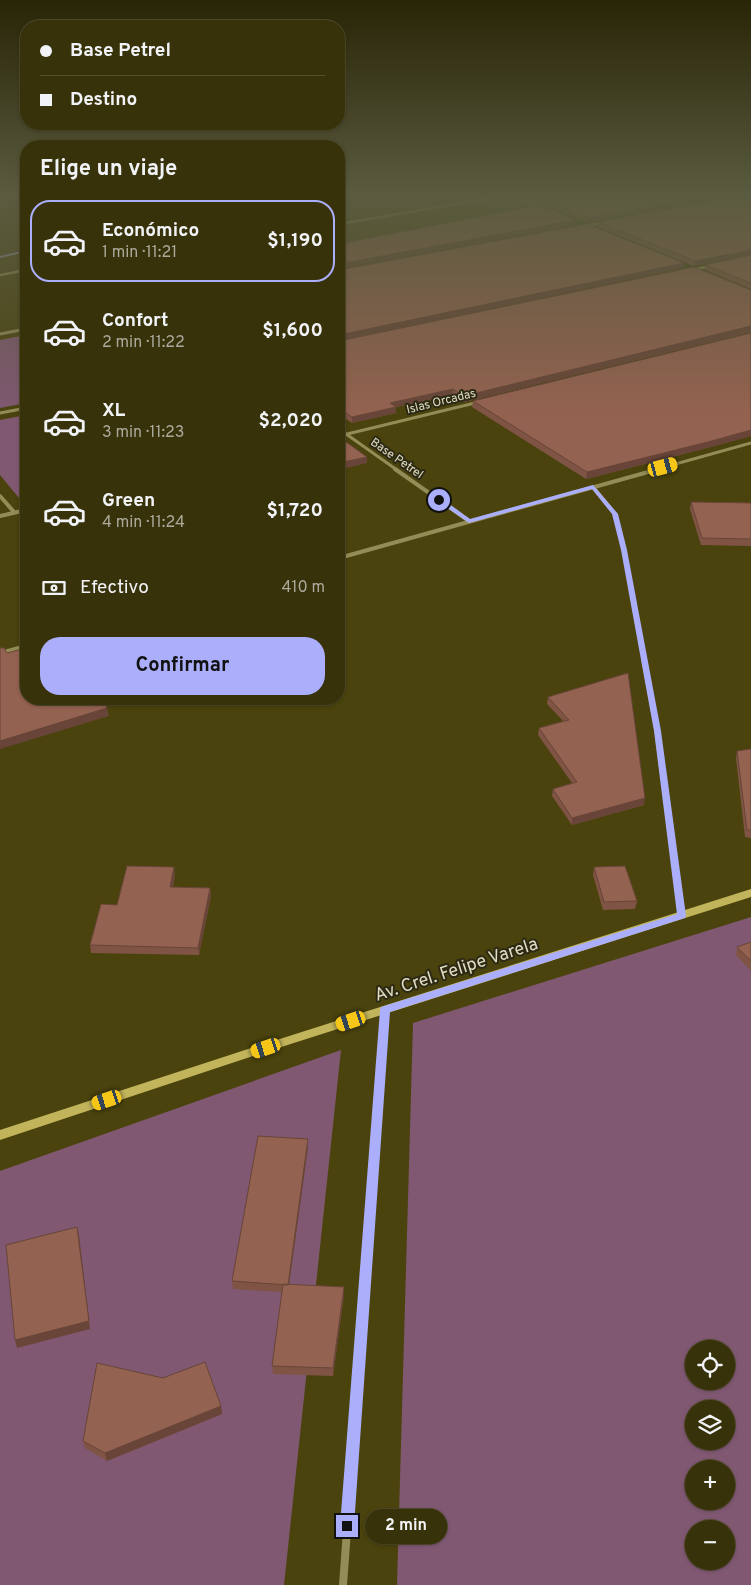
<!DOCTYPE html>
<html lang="es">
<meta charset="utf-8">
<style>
:root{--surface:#38320a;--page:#433e18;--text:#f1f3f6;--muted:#abaa9c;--line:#524d2b;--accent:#abaffb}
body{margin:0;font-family:Overpass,sans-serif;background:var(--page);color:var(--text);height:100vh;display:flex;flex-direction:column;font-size:19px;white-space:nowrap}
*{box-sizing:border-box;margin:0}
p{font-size:16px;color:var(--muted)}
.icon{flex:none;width:28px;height:28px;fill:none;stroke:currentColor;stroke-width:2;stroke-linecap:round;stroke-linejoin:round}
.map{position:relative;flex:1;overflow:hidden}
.panel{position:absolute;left:20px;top:140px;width:325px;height:565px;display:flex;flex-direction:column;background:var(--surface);border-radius:20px;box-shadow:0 1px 4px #0004,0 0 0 1px var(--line)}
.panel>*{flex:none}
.guide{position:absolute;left:20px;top:20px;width:325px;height:110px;border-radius:20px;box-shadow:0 1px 4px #0004,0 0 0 1px var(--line);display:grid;align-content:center;height:110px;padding:0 20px;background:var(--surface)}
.controls{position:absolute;left:685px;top:1340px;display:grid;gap:10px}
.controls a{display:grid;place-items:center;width:50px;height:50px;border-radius:50%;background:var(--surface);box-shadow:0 1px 4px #0004,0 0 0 1px var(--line);font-size:25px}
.end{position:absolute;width:22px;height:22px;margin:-11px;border:6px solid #abaffb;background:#111;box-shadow:0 0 0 2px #111}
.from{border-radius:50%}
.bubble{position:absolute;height:35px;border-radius:18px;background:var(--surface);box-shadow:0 1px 4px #0004,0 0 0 1px var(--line);font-size:16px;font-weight:700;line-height:35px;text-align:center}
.car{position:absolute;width:15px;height:30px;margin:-15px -8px;border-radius:6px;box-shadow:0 0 4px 1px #0007;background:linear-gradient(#f5c518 24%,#345 0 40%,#f5c518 0 76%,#345 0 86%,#f5c518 0)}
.guide b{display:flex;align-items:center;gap:18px;height:48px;font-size:19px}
.guide b+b{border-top:1px solid var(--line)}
.guide i{width:12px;height:12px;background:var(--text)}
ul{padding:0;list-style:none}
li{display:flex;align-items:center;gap:15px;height:82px;margin:0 10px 8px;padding:0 10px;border:2px solid transparent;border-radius:20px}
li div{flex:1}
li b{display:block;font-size:19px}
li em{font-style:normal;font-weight:700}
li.active{border-color:var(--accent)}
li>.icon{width:45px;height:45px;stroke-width:1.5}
h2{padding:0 20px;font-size:22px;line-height:60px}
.pay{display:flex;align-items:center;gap:12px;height:55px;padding:0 20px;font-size:19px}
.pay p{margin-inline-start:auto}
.action{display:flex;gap:10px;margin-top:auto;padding:10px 20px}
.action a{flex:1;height:58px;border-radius:20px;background:var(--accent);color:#111;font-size:20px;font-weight:700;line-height:58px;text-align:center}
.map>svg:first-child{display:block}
</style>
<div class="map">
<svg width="751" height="1585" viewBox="0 0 751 1585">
<rect width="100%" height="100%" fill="#4a430d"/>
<path fill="#805872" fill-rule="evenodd" d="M26 335V403L0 408V340Z
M26 415V503L24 504 0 475V420Z
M751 917V1585H397L413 1023ZM694 1349H726V1381H694ZM694 1409H726V1441H694ZM694 1469H726V1501H694ZM694 1529H726V1561H694Z
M341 1050 284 1585H0V1171Z"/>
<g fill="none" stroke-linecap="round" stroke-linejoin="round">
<path fill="#9494bc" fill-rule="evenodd" d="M26 250V252L0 258V256Z"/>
<path stroke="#948c56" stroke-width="2.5" d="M511 195 543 208
M339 224 510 195
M584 226 603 223
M692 270 710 266
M0 275 26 270"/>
<path stroke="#948c56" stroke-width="3" d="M0 334 26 329
M0 413 26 408
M339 429 397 470
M339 436 479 402
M654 470 751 443"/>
<path stroke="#948c56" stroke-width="4" d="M395 469 469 521
M593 487 615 514 624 550 644 662
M0 496 14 512
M0 516 26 510
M339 558 659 469
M0 653 26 646"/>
<path stroke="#948c56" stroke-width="5" d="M644 661 657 731 679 903"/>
<path stroke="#948c56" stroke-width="6" d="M679 902 681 916
M371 1206 385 1010"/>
<path stroke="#948c56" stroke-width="8" d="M343 1585 371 1204"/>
<path fill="#c1b45b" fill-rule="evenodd" d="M751 889V897L253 1056 0 1140V1130L245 1050Z"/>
</g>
<path fill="#7f5445" d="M531 195H738L587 222 550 207 551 203Z
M744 195 694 266 598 227V222Z
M751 255V289L705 270V265Z
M751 290V332L464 402 452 395 396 407V413L352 423 339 414V341Z
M751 333V436L707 448 586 479 472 407 473 401Z
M691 502 751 503V546L701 545 690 509Z
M628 673 644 805 572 825 552 796 553 789 572 783 538 735 539 728 563 721 547 704 548 697Z
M751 749V838L745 837 736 758 737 751Z
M594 867 637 901 635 909 603 910 593 875Z
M175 875 173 887 210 888 211 896 199 955 91 953 90 945 117 905Z
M751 942V971L736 955 737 947Z
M308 1147 289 1285 344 1287V1295L333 1376 273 1374 272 1366 282 1292 233 1289 232 1281Z
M221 1406 222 1414 107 1461 85 1448 83 1441Z"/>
<path fill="#684538" d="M713 195H738L587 222 588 218Z
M576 220V225L339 269V264Z
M751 250V255L694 266 695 261Z
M684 263 683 268 339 341V335Z
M751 326 750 332 464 402V396Z
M453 389 452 395 396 407V413L352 423V417L390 403Z
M751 430V436L707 448 586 479 587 472Z
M367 457V463L339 470V463Z
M107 708 109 716 0 749V741Z
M645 798 644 805 572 825V818Z
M174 867 175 875 171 895 170 887Z
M210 888 211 896 199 955 198 948Z
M308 1139V1147L288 1292V1285Z
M77 1227 79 1235 90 1329 17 1348 15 1340Z
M344 1287V1295L333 1376V1368Z
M221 1406 222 1414 107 1461 105 1453Z"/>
<path fill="#946250" stroke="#684538" d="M543 195H713L588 218 551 203 558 201Z
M744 195H751V250L695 261 598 222Z
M539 205 576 220 339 264V244Z
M587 224 684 263 339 335V270Z
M751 255V283L705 265Z
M694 267 751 290V326L464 396 453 389 390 403 396 407 352 417 339 408V341Z
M751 333V430L708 442 587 472 473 401Z
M342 439 367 457 339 463V440Z
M691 502 751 503V539L702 538Z
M0 648H4L7 653 26 648V699H102L107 708 0 741Z
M628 673 645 798 572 818 553 789 577 782 539 728 569 720 548 697Z
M751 749V830H747L737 751Z
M127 866 174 867 170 887 210 888 198 948 90 945 101 904 117 905Z
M625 866 637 901 604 902 594 867Z
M751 942V961L737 947Z
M258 1136 308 1139 288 1285 232 1281Z
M77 1227 89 1321 15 1340 6 1245Z
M283 1284 344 1287 333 1368 272 1366Z
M205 1362 221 1406 105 1453 83 1441 97 1363 163 1378Z"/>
<linearGradient id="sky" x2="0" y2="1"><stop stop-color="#292507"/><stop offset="0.47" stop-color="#5a5b40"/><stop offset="1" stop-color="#5a5b40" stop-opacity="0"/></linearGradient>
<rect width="751" height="417" fill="url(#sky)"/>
<path fill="#abaffb" d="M593 485 618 514 627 550 661 731 686 916 685 918 390 1012 354 1526 352 1530 347 1532 342 1530 340 1526 380 1010 381 1007 677 914 654 731 621 550 612 514 592 489 469 523 436 500 441 498 470 519Z"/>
<g text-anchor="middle" stroke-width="4" stroke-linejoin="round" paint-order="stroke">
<g font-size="12" fill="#e0ddc2" stroke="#2c2914">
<text transform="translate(441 401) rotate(-14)" y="4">Islas Orcadas</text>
<text transform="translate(397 458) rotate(35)" y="4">Base Petrel</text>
</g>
<g font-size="18" fill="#e0ddc2" stroke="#2c2914">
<text transform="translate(456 969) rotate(-18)" y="6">Av. Crel. Felipe Varela</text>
</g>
</g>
</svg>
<div class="controls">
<a><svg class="icon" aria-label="locate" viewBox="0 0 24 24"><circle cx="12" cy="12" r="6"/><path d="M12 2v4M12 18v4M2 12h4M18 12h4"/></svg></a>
<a><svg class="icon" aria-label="layers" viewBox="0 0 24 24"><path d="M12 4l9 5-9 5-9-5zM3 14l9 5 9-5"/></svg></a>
<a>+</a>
<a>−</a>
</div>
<i class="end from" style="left:439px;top:500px"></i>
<i class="end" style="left:347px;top:1526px"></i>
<div class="bubble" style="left:365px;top:1509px;width:82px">2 min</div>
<i class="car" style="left:663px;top:467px;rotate:75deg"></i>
<i class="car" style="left:351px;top:1021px;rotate:252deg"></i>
<i class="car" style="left:266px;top:1048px;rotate:252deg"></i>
<i class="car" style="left:107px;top:1100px;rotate:252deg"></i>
<div class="guide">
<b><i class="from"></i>Base Petrel</b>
<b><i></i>Destino</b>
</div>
<section class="panel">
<h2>Elige un viaje</h2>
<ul>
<li class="active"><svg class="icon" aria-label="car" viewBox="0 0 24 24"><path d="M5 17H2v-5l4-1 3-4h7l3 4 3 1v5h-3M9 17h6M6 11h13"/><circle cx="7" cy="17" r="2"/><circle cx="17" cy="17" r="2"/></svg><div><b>Económico</b><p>1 min · 11:21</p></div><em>$1,190</em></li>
<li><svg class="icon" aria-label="car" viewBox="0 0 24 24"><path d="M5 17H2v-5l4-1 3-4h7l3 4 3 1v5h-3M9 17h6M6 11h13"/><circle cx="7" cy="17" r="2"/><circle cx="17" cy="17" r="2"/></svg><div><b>Confort</b><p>2 min · 11:22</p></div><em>$1,600</em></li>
<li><svg class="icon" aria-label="car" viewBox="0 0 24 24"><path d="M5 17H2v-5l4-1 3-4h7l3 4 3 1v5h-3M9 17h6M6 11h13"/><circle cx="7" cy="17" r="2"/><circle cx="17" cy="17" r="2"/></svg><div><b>XL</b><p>3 min · 11:23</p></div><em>$2,020</em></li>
<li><svg class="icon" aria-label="car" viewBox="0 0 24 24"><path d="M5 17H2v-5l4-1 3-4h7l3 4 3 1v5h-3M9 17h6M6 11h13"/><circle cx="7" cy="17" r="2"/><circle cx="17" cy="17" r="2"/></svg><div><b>Green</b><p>4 min · 11:24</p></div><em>$1,720</em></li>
</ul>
<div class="pay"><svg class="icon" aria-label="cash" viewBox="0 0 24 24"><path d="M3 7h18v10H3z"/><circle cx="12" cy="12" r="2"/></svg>Efectivo<p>410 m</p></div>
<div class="action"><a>Confirmar</a></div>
</section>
</div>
